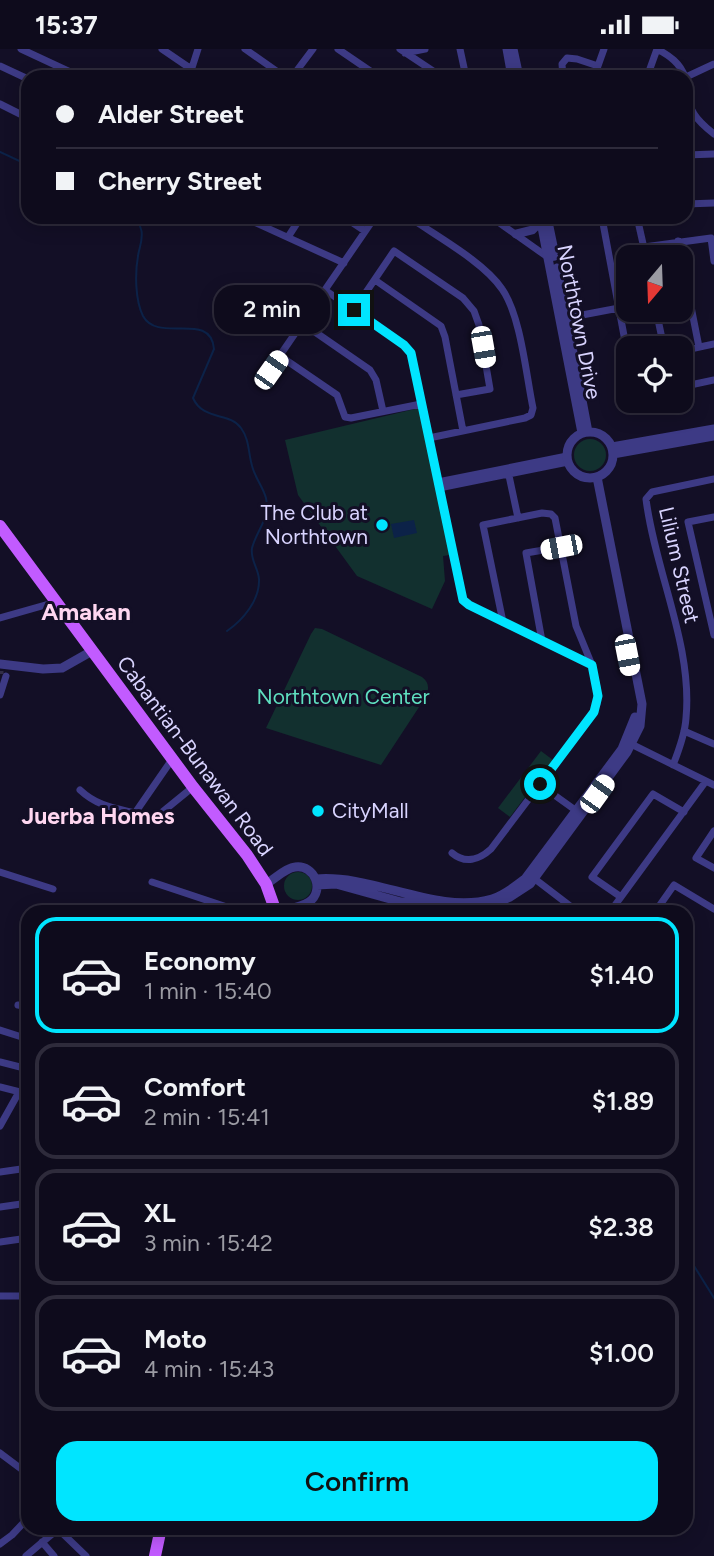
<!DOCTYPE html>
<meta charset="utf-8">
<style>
:root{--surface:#0e0b1c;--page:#171425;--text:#f1f3f6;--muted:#9b9ba3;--line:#2e2b3b;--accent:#00e5ff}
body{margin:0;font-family:Figtree,sans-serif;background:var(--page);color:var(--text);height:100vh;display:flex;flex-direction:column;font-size:26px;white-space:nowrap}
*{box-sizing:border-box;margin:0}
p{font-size:23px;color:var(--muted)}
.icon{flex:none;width:38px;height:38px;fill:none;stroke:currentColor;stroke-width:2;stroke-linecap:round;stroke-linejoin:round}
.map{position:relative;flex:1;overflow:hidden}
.sheet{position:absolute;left:21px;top:856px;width:672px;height:630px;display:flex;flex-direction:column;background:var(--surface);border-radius:21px;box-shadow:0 4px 18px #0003,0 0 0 2px var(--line)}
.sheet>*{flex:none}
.top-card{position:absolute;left:21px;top:21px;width:672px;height:154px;border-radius:21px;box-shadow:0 4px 18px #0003,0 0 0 2px var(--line);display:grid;align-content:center;height:154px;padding:0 35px;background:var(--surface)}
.needle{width:46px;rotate:199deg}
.buttons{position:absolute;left:616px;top:196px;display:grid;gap:14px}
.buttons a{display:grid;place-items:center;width:77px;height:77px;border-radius:14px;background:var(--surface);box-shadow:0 4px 18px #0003,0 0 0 2px var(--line);font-size:35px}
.end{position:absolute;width:32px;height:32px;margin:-16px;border:9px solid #00e5ff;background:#111;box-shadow:0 0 0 4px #111}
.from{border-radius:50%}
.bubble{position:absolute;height:49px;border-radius:21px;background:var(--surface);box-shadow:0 4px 18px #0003,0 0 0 2px var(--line);font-size:23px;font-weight:600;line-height:49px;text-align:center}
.car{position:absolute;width:21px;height:42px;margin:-21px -10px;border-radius:9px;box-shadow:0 0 5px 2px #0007;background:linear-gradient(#fff 24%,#345 0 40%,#fff 0 76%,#345 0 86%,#fff 0)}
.top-card b{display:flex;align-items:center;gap:24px;height:66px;font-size:26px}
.top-card b+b{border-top:2px solid var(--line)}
.top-card i{width:18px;height:18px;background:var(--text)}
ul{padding:12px 0 0;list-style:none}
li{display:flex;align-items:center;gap:21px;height:116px;margin:0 14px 10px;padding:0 21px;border:4px solid var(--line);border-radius:21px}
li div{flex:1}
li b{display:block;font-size:26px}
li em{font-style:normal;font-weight:600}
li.selected{border-color:var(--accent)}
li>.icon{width:63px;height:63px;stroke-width:1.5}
.primary-button{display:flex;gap:14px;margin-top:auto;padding:14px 35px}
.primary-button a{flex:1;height:80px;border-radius:21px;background:var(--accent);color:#111;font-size:28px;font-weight:600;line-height:80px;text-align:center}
.status{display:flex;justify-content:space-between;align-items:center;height:49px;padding:0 35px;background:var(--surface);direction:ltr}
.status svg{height:19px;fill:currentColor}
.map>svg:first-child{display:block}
</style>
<div class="status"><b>15:37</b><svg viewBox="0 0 49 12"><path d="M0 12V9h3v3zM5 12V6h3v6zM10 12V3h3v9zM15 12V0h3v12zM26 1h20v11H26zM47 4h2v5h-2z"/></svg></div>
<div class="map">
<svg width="714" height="1507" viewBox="0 0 714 1507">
<rect width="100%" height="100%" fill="#130f26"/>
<path fill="#12302f" d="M419 359 450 506 443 507 445 532 432 560 357 527 298 446 285 391Z
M574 406a16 16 0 1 1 32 0a16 16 0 1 1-32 0Z
M315 579 322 580 422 628C430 634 429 641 425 649L381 716 266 679 311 585Z
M541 702 553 711 510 768 498 759Z
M284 837a14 14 0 1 1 28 0a14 14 0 1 1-28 0Z"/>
<path fill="#0c2248" d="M414 471 417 484 394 489 391 475Z"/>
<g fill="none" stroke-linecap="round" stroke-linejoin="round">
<path stroke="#0c2248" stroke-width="2" d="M0 103 28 116
M131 168C136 171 140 175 141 180 144 189 139 199 138 207 135 224 135 251 143 267 158 295 211 261 214 300L193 349C203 372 230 363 241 379 250 391 248 406 253 420 256 430 263 438 266 449 267 454 267 459 266 465 263 477 255 487 252 499 250 511 258 518 259 530 260 551 243 571 227 582
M686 1204 714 1249"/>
<path stroke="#312d47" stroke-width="7" stroke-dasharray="7 3.5" stroke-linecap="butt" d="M0 625V622"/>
<path stroke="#3d3a85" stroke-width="7" d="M21 0 81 28
M162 0 203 28
M245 0 285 28
M338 0 379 28
M400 0 442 28
M460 0 466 28
M657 0C670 7 680 14 685 28
M405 4 425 0
M0 17 28 30
M189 28 198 0
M292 28 313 0
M563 28 562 15 567 9 577 10 598 17
M594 28 604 0
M647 28 657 0
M686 28 714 15
M686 38C688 61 696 71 714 85
M0 55 28 69
M686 106 714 105
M686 155 714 154
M243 168 344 214
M344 168 365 182
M409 168C436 187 484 213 502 240 521 267 526 326 533 359L531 366 525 369 429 389
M491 168 549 209 555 208
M606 168 602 169 628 308
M637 168 646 208
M288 188 301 168
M678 192 699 298
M644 198 711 189 714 212
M375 231 441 277 445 288 463 382
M325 241 404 296 411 304 463 551 469 556 592 616
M354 261 394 202 463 249 474 262 479 276 490 340 456 346
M656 261 664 299
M561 270 619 259
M302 274 370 321 376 331 383 362
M681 302 714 295
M280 307 337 346 345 368 351 369 421 355
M261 334 375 168
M681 338 714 331
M508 422 518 469
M438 433 567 407
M439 439 568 413
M714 468 688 473 714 586
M0 569 56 553
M542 592 526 504 561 498
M0 646 6 627
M684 682 714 695
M627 693 714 736
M673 716C679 701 685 685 686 669 693 597 655 522 646 450L652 443 714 430
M539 735 578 763
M80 741C97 757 114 759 135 764L173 709
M150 773 193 738
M714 782 696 809 714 819
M452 804C465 815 479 811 491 800L590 669 597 655V638L592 616 576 577 555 469 551 465 542 464 483 476 503 573
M0 823 53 840
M531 827 578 863
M152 833 242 863
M621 848 592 828 653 745 684 763
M610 863 706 732
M655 863 674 836 714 860
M18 956 28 958
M0 981 28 990
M0 1013 28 1020
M0 1038 28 1045
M0 1077 19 1043
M0 1123 28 1119
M0 1158 28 1154
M0 1193 28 1189
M0 1247H28
M0 1404 28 1425
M42 1493 54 1507
M0 1495 12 1486 28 1469
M26 1507 58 1480 86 1507"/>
<path stroke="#3d3a85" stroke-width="9" d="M507 0 512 28
M513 0 519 28
M540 168 582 384
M547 168 554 202
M516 185 532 181 544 169
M557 219 588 383
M567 406a23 23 0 1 1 46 0a23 23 0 1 1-46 0Z
M612 398 714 380
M613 405 714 387
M0 615 43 620 62 619 92 602
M316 830C373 825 437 866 492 850 505 846 514 838 525 830L622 700 635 668
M266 835C275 830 285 819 295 818 315 815 325 842 309 853 300 859 286 860 276 863
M317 836 336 835 401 853 471 860 484 859 510 848 530 835 627 703 640 677 642 655 597 428"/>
<path stroke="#c25bff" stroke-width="12" d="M0 477 193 738 247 806 266 835 276 863
M155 1507 161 1479"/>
</g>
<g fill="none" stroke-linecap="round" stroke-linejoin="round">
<path stroke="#00e5ff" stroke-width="9" d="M354 261 404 296 411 304 463 551 469 556 592 616 598 647 594 663 540 735"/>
</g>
<g fill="#00e5ff" stroke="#130f26" stroke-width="2.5">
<circle cx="382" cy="476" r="7"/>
<circle cx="318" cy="762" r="7"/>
</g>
<g text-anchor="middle" stroke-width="6" stroke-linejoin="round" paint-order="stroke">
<g font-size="21" fill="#d9d4ff" stroke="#130f26">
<text transform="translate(579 273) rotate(79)" y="7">Northtown Drive</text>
<text transform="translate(679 516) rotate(77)" y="7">Lilium Street</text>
<text transform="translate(195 707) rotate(53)" y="7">Cabantian-Bunawan Road</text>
</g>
<g font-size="21" fill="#d9d4ff" stroke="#130f26" text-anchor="end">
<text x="368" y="471">The Club at<tspan x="368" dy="24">Northtown</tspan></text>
<text x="332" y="769" text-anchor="start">CityMall</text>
</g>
<g font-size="21" fill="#5fe0c0" stroke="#130f26">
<text x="343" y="655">Northtown Center</text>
</g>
<g font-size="23" font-weight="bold" fill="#ffd6f0" stroke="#130f26">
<text x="98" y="775">Juerba Homes</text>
</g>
<g font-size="24" font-weight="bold" fill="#ffd6f0" stroke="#130f26">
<text x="86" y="571">Amakan</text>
</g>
</g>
</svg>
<div class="buttons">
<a><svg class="needle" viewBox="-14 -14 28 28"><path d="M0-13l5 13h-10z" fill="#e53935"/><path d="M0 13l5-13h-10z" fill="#9b9ba3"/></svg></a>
<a><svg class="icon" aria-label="locate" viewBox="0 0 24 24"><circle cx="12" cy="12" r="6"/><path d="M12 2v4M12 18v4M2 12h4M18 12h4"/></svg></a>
</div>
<i class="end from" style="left:540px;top:735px"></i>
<i class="end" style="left:354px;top:261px"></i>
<div class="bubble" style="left:214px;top:236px;width:116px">2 min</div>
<i class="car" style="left:483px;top:298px;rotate:170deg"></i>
<i class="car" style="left:271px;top:321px;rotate:35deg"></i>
<i class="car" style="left:561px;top:498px;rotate:259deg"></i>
<i class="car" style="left:627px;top:606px;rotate:169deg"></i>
<i class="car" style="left:597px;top:745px;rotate:36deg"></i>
<div class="top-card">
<b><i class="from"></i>Alder Street</b>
<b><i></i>Cherry Street</b>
</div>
<section class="sheet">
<ul>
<li class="selected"><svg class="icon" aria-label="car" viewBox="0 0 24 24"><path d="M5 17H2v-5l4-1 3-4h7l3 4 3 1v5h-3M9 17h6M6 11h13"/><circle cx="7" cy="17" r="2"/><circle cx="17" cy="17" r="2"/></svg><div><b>Economy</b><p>1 min · 15:40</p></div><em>$1.40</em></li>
<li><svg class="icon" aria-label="car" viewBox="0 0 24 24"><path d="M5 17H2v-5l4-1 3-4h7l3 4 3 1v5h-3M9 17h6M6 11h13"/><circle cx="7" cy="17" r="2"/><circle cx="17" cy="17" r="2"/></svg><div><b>Comfort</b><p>2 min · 15:41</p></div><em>$1.89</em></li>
<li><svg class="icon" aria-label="car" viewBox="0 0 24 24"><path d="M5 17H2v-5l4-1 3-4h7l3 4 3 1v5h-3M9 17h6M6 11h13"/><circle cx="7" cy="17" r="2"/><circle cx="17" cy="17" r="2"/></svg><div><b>XL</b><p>3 min · 15:42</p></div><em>$2.38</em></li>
<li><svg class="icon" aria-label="car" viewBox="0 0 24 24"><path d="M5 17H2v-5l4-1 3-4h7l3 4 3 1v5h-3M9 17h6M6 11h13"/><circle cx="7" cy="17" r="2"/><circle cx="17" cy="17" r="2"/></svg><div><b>Moto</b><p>4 min · 15:43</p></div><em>$1.00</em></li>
</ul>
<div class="primary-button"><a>Confirm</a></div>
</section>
</div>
